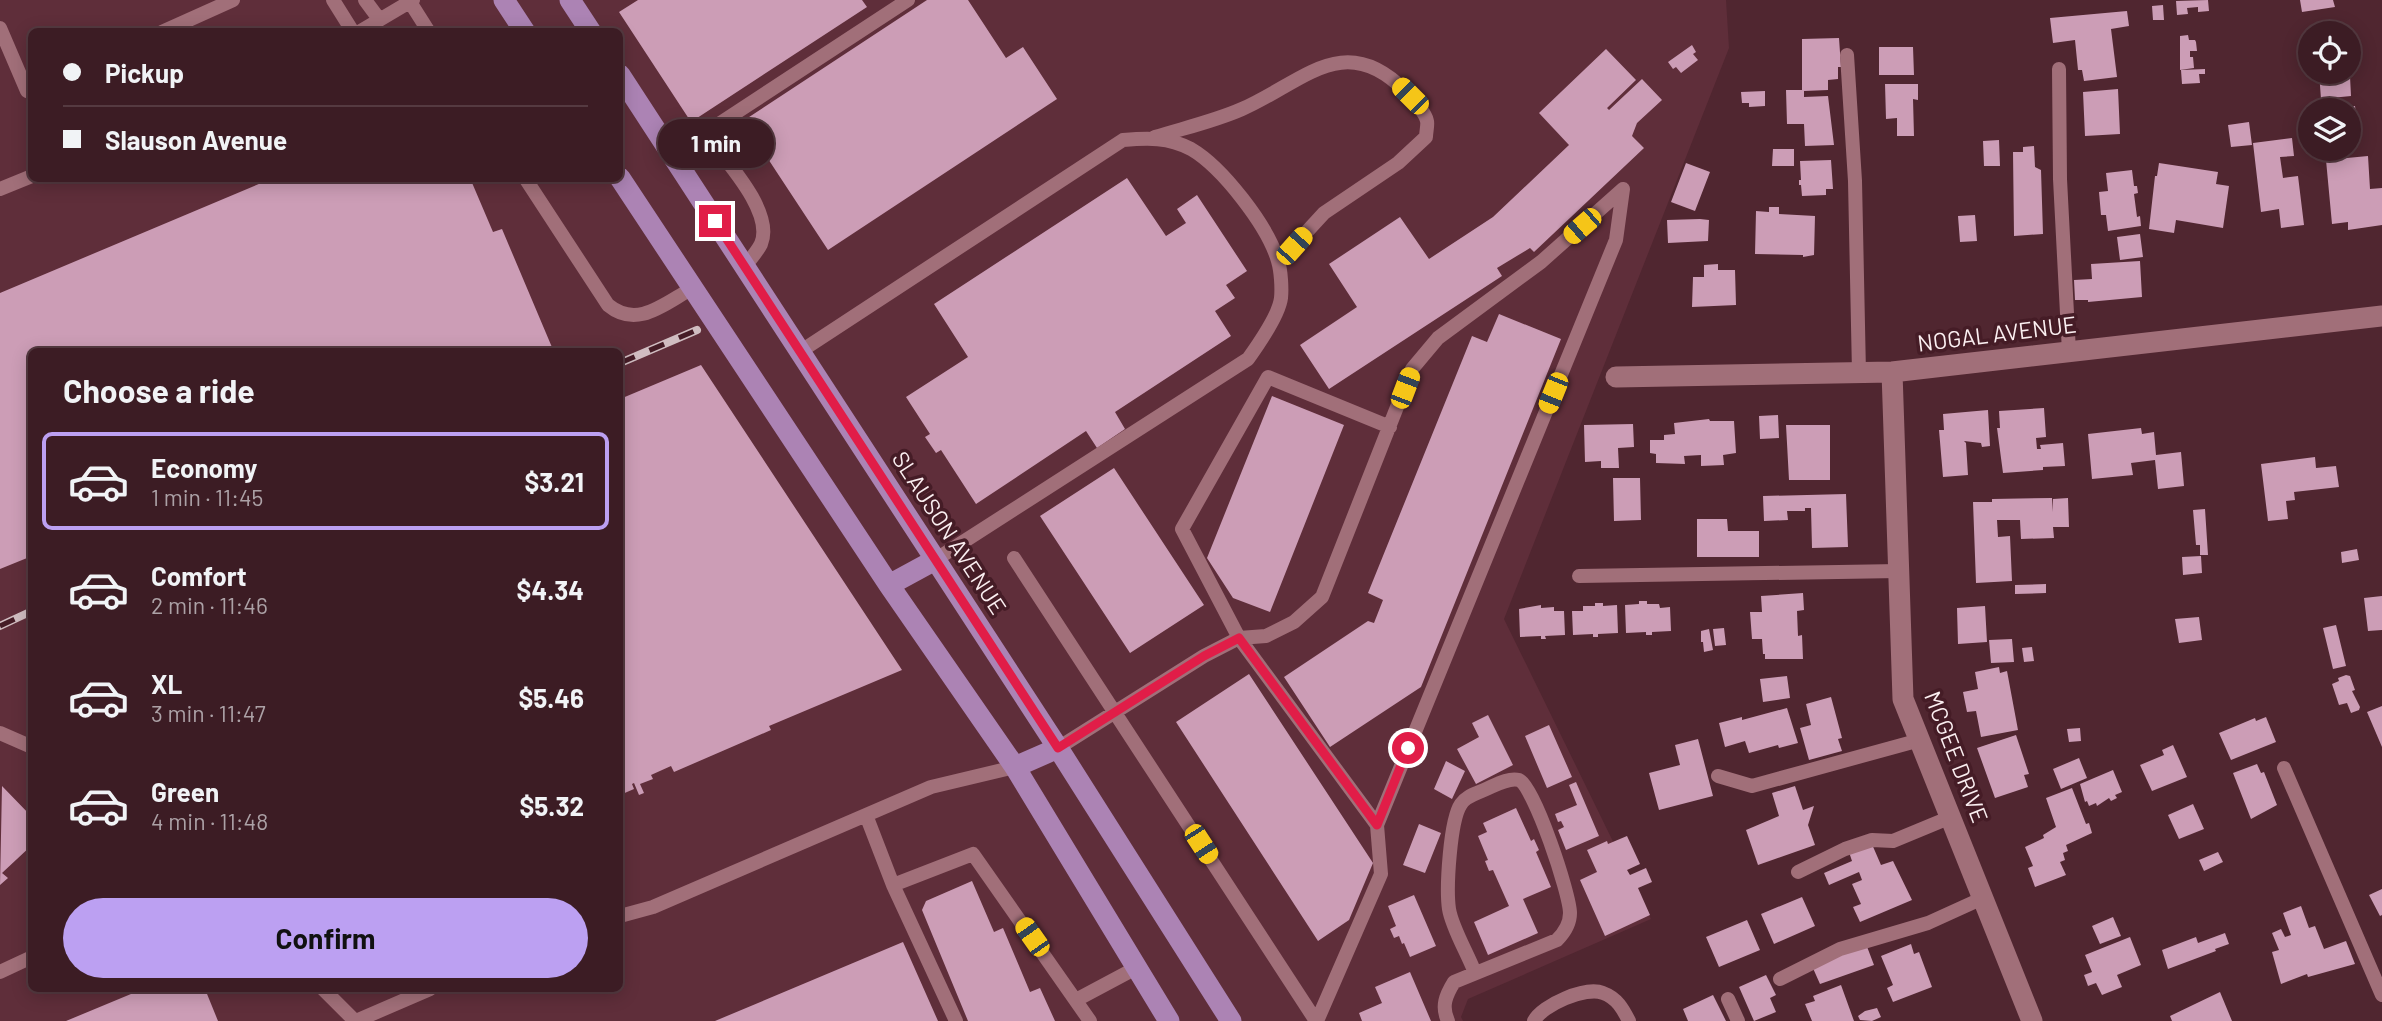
<!DOCTYPE html>
<meta charset="utf-8">
<style>
:root{--surface:#3c1c24;--page:#43252c;--text:#f1f3f6;--muted:#aca1a6;--line:#553a41;--accent:#bca0f2}
body{margin:0;font-family:Barlow,sans-serif;background:var(--page);color:var(--text);height:100vh;display:flex;flex-direction:column;font-size:26px;white-space:nowrap}
*{box-sizing:border-box;margin:0}
p{font-size:23px;color:var(--muted)}
.icon{flex:none;width:38px;height:38px;fill:none;stroke:currentColor;stroke-width:2;stroke-linecap:round;stroke-linejoin:round}
.map{position:relative;flex:1;overflow:hidden}
.panel{position:absolute;left:28px;top:348px;width:595px;height:644px;display:flex;flex-direction:column;background:var(--surface);border-radius:10px;box-shadow:0 4px 18px #0003,0 0 0 2px var(--line)}
.panel>*{flex:none}
.hud{position:absolute;left:28px;top:28px;width:595px;height:154px;border-radius:10px;box-shadow:0 4px 18px #0003,0 0 0 2px var(--line);display:grid;align-content:center;height:154px;padding:0 35px;background:var(--surface)}
.fabs{position:absolute;left:2298px;top:21px;display:grid;gap:14px}
.fabs a{display:grid;place-items:center;width:63px;height:63px;border-radius:50%;background:var(--surface);box-shadow:0 4px 18px #0003,0 0 0 2px var(--line);font-size:35px}
.end{position:absolute;width:32px;height:32px;margin:-16px;border:9px solid #e11d48;background:#fff;box-shadow:0 0 0 4px #fff}
.from{border-radius:50%}
.bubble{position:absolute;height:49px;border-radius:24px;background:var(--surface);box-shadow:0 4px 18px #0003,0 0 0 2px var(--line);font-size:23px;font-weight:700;line-height:49px;text-align:center}
.car{position:absolute;width:21px;height:42px;margin:-21px -10px;border-radius:9px;box-shadow:0 0 5px 2px #0007;background:linear-gradient(#f5c518 24%,#345 0 40%,#f5c518 0 76%,#345 0 86%,#f5c518 0)}
.hud b{display:flex;align-items:center;gap:24px;height:66px;font-size:26px}
.hud b+b{border-top:2px solid var(--line)}
.hud i{width:18px;height:18px;background:var(--text)}
ul{padding:0;list-style:none}
li{display:flex;align-items:center;gap:21px;height:98px;margin:0 14px 10px;padding:0 21px;border:4px solid transparent;border-radius:10px}
li div{flex:1}
li b{display:block;font-size:26px}
li em{font-style:normal;font-weight:700}
li.current{border-color:var(--accent)}
li>.icon{width:63px;height:63px;stroke-width:1.5}
h2{padding:0 35px;font-size:32px;line-height:84px}
.cta{display:flex;gap:14px;margin-top:auto;padding:14px 35px}
.cta a{flex:1;height:80px;border-radius:42px;background:var(--accent);color:#111;font-size:28px;font-weight:700;line-height:80px;text-align:center}
.map>svg:first-child{display:block}
</style>
<div class="map">
<svg width="2382" height="1021" viewBox="0 0 2382 1021">
<rect width="100%" height="100%" fill="#502630"/>
<path fill="#5f2e3a" fill-rule="evenodd" d="M0 0H1726L1729 48 1504 619 1651 919 1468 999 1461 1017 1463 1021H0ZM32 32H620V178H32ZM32 352H620V989H32Z"/>
<path fill="#cc9db6" d="M638 0H862L867 7 691 122 619 12Z
M927 0H968L1006 58 1023 47 1057 99 828 250 743 121Z
M2208 0 2209 11 2198 12V7L2187 8 2188 14 2177 15 2176 1Z
M2300 0H2333L2335 7 2302 12Z
M2163 5 2164 20H2153L2152 6Z
M2127 11 2129 26 2111 29 2117 77 2084 81 2082 70H2078L2075 40 2053 43 2050 18Z
M2188 35 2189 40H2195L2196 42 2197 51H2190V57H2193L2194 68 2180 70V36Z
M1839 38 1841 67H1838V79L1828 80V90L1804 91V97L1828 96 1834 145 1805 146 1804 124H1787L1786 90H1802V39Z
M1692 45 1696 52 1693 54 1698 60 1681 73 1676 67 1673 69 1668 62Z
M1879 47H1913L1914 75H1879Z
M1606 49 1636 80 1607 108 1609 110 1642 79 1662 100 1637 123 1632 136 1644 148 1534 252 1530 248 1497 268 1502 276 1329 389 1300 345 1357 307 1329 264 1400 217 1429 259 1493 217 1569 145 1539 113Z
M2205 69V74H2199L2200 83 2182 84 2181 70Z
M2319 72H2336L2337 77 2350 76 2351 96 2321 99Z
M1885 84H1918V100L1913 99 1914 136H1897V118L1886 119Z
M2118 89 2120 134 2085 136 2083 92Z
M1765 91V106L1749 107V103H1742L1741 92Z
M2355 106 2358 132 2348 133V110H2331V108Z
M2249 122 2252 145 2231 147 2228 125Z
M2292 138 2294 156 2280 157 2283 178 2298 176 2304 225 2281 228 2279 209 2261 212 2253 143Z
M1999 140 2000 166H1984L1983 141Z
M2034 146 2035 167 2041 170 2043 234 2014 236 2013 152H2023V147Z
M1773 149H1794V166H1772Z
M2368 156 2370 189 2382 188V225L2348 230V222L2332 224 2326 160Z
M1831 160 1833 189H1826V195L1802 196 1801 185H1799V180H1801L1800 161Z
M1686 163 1710 172 1695 211 1671 202Z
M2159 163 2218 172 2216 184 2229 186 2223 228 2176 220 2174 233 2149 229 2155 176H2157Z
M2132 170 2134 186H2137L2138 193 2134 194 2137 217 2140 216 2141 226 2108 231 2106 215H2101L2099 192 2108 191 2106 173Z
M273 178H470L493 232 502 229 554 352H32V556L0 569V293Z
M1127 178 1166 236 1186 223 1177 209 1197 195 1247 271 1226 285 1235 298 1215 311 1231 336 1115 412 1125 429 1097 448 1086 431 976 504 941 450 936 453 925 437 930 434 906 397 968 357 934 304Z
M1769 207H1779V214L1815 216 1814 255 1803 257V255L1755 254 1756 211 1769 212Z
M1975 215 1977 241 1960 242 1958 216Z
M1700 219 1709 220 1708 241 1668 243 1667 220Z
M2140 234 2143 257 2120 260 2117 237Z
M2140 261 2142 297 2088 302V300H2075L2074 280 2092 279 2091 264Z
M1718 264V270H1735L1736 305 1692 307 1693 277H1704V265Z
M1499 314 1561 339 1421 687 1330 747 1284 677 1368 621 1374 623 1383 600 1368 593 1472 336 1487 342Z
M701 365 902 670 769 726 771 730 674 772 671 766 651 775 653 779 640 784 644 793 639 795 634 783 632 784 634 789 620 795V399Z
M1272 396 1344 425 1270 612 1233 598 1207 558Z
M2044 408 2046 437 2036 438 2037 449H2041L2040 445 2063 443 2065 466 2043 467V470L2003 473 1997 428H2000L1999 411Z
M1988 410 1990 446 1982 447 1981 443 1964 441 1966 443 1968 475 1943 477 1939 430H1944L1943 414Z
M1778 415 1779 438 1760 439 1759 416Z
M1709 419 1710 421H1734L1736 453 1723 455 1724 465 1701 466V455L1684 456 1685 464 1656 463V454L1650 453V440H1664V435L1675 434 1674 423Z
M1633 424 1634 447 1618 448 1619 468H1601V461L1585 462 1584 425Z
M1786 425H1830V480H1789Z
M2141 428 2142 434 2154 432 2156 455 2181 452 2184 486 2158 489 2155 460 2131 463 2133 475 2092 479 2088 434Z
M2315 457 2316 468 2336 466 2339 487 2294 492 2295 500 2286 501 2288 519 2268 521 2261 464Z
M1114 468 1204 605 1130 653 1040 516Z
M1613 478H1640L1641 520 1614 521Z
M1846 494 1848 547 1812 548 1811 508H1805V511H1787L1788 520 1764 521 1763 496Z
M2052 498 2053 512V499L2068 498 2069 527H2053L2054 538 2021 539 2020 520H1997L1998 537 2010 536 2012 581 1976 583 1973 502H1992V499Z
M2205 509 2208 555H2200V545H2196L2193 510Z
M1697 519H1727L1728 531H1759V557H1697Z
M2357 549 2359 560 2342 563 2341 552Z
M2201 556 2202 573 2183 575 2182 557Z
M2046 584V593L2015 594V585Z
M1803 593 1804 610 1797 611 1798 636 1802 635 1803 659H1765V654H1763L1762 639H1752L1750 612H1762L1761 596Z
M2382 596V630L2368 631 2364 598Z
M1639 601H1647V604H1659L1660 608 1670 607 1671 631 1652 632V635H1646V632L1626 633 1625 605 1639 604Z
M1595 603H1603V606L1617 605 1618 633 1598 634V637H1593V634L1573 635 1572 611H1583V606H1595Z
M1541 605V608L1554 607V611H1564L1565 635 1545 636 1546 639H1541V636L1520 637 1519 609Z
M1985 606 1987 642 1958 644 1957 608Z
M2199 617 2202 640 2179 643 2175 619Z
M2336 625 2346 666 2333 669 2323 628Z
M1724 628 1726 645 1715 646 1713 629Z
M1709 629 1713 650 1704 652 1703 642H1701V631Z
M2012 639 2014 662 1991 663 1989 640Z
M2032 647 2034 661 2024 662 2022 648Z
M1999 667 2000 673 2007 671 2018 730 1981 737 1976 711 1967 712 1963 692 1978 689 1975 672Z
M1249 674 1373 863 1349 920 1318 941 1176 722Z
M2346 675 2350 676 2355 690 2352 691 2360 707 2359 710 2351 713 2347 703 2339 705 2332 684 2339 681 2338 678Z
M1787 676 1790 698 1763 702 1760 679Z
M1831 697 1842 738 1838 739 1842 751 1809 760 1800 728 1811 725 1806 704Z
M2382 706V747L2367 712Z
M1787 708 1798 743 1779 748 1778 745 1749 753 1745 741 1725 747 1719 723 1742 717V720Z
M1488 715 1513 765 1476 784 1457 749 1479 737 1472 723Z
M2266 717 2276 742 2231 760 2219 733 2255 718 2256 721Z
M1549 725 1572 777 1547 788 1525 736Z
M2080 728 2081 741 2069 742 2067 729Z
M2016 735 2029 774 2024 775 2028 787 1995 798 1977 748Z
M1698 739 1713 796 1659 810 1649 773 1680 765 1675 745Z
M2173 745 2187 777 2152 791 2140 765 2164 755 2162 750Z
M2079 758 2087 778 2061 789 2053 769Z
M1446 761 1465 771 1452 799 1434 789Z
M2257 764 2261 773 2264 772 2277 805 2251 819 2233 773Z
M2113 770 2122 792 2115 795 2117 798 2111 801 2109 798 2097 806 2096 803 2089 806 2087 801 2085 802 2080 784Z
M1576 782 1599 836 1566 850 1558 830 1564 827 1561 821 1558 822 1555 814 1577 805 1569 785Z
M2 786 32 817V845L2 873 8 878 0 885Z
M1795 786 1803 810 1814 806 1808 825 1815 845 1758 865 1746 830 1779 816 1772 793Z
M2072 788 2086 824 2089 823 2092 833 2066 845 2068 851 2063 853 2065 860 2060 862 2066 875 2035 887 2028 868 2033 866 2025 847 2044 838 2043 835 2056 827 2046 798Z
M2193 804 2204 829 2179 839 2168 815Z
M1516 808 1531 841 1534 839 1539 850 1536 852 1551 887 1523 899 1538 933 1488 955 1474 922 1509 906 1493 870 1489 871 1485 861 1488 860 1478 836 1487 832 1483 823Z
M1419 824 1441 833 1425 873 1403 865Z
M1627 836 1640 864 1627 870 1630 875 1646 868 1652 882 1638 888 1650 915 1605 936 1580 880 1597 872 1587 850 1607 841 1608 844Z
M1871 842 1881 865 1893 861 1912 900 1860 922 1853 907 1861 904 1852 884 1862 880 1859 872 1829 885 1824 873 1852 861 1849 852Z
M2218 852 2223 862 2204 871 2199 860Z
M972 881 994 932 1003 928 1030 992 1040 988 1055 1021H968L922 910 926 901Z
M2382 889V915L2380 916 2369 895Z
M1414 895 1436 946 1410 957 1404 943 1402 944 1399 936 1394 938 1390 929 1396 926 1388 906Z
M1802 897 1815 926 1774 944 1761 914Z
M2301 906 2309 928 2315 926 2324 949 2346 941 2355 964 2308 977 2307 974 2281 984 2272 952 2279 950 2272 933 2281 929 2285 937 2291 935 2283 913Z
M2113 917 2121 936 2100 944 2092 926Z
M1747 920 1760 950 1719 967 1706 937Z
M2225 933 2229 944 2215 949 2216 951 2168 969 2162 950 2196 937 2198 943Z
M2130 937 2141 965 2117 975 2122 987 2102 995 2096 983 2088 986 2084 975 2092 972 2085 955Z
M903 942 938 1021H715Z
M1866 944 1874 965 1820 984 1812 966Z
M1911 944 1914 954 1919 952 1932 987 1893 1002 1887 988 1893 985 1881 956Z
M1410 972 1431 1021H1362L1359 1013 1382 1003 1375 987Z
M1766 975 1776 995 1770 998 1776 1012 1754 1021 1739 987Z
M1841 985 1854 1021H1812L1805 1004 1815 1001 1813 996Z
M143 989H205L218 1021H66Z
M2220 992 2232 1021H2172L2170 1016Z
M1713 995 1726 1021H1688L1683 1009Z
M1877 1008 1881 1017 1872 1021 1860 1020 1858 1016 1865 1011Z"/>
<g fill="none" stroke-linecap="round" stroke-linejoin="round">
<path stroke="#a16f79" stroke-width="14" d="M333 0 353 32
M365 0 379 19
M410 2 429 32
M0 28 27 91 32 88
M162 32 233 0
M359 32 413 0
M1847 55 1855 181 1859 373
M2059 69 2060 179 2069 352
M705 133 908 0
M1155 137C1184 128 1215 121 1242 109 1302 83 1344 29 1405 91 1411 98 1425 111 1427 121 1428 125 1426 132 1426 137L1398 163 1324 213 1279 262
M672 154 705 133C723 158 775 211 761 244 757 252 750 260 744 267
M525 178 608 305C637 329 664 304 691 289
M0 189 32 176
M801 351 1123 140C1148 138 1168 137 1191 149 1222 167 1268 226 1278 261 1281 271 1282 288 1281 298 1279 315 1258 345 1248 359L935 560
M1014 558 1316 1021
M1579 576 1899 571
M0 733 32 747
M1058 748 1204 656 1239 638 1266 636 1294 622 1322 597 1412 369 1438 338 1541 262 1623 189
M2284 768 2382 995
M1718 776 1752 786 1920 740
M866 815 893 885 973 854 1090 1021
M1377 825 1616 240 1623 189
M1798 872 1845 849 1872 840 1893 841 1951 817
M893 885 956 1021
M620 916 653 907 931 787 1015 767
M0 972 32 957
M1780 979 1840 949 1928 923 1983 898
M323 989 355 1021
M1728 999 1738 1021
M1076 1000 1136 968
M356 1021 430 989
M1317 1021 1381 874 1377 825 1239 638 1182 529 1268 377 1390 427
M1448 1021C1441 1006 1446 995 1454 982L1557 940C1565 932 1570 924 1570 913 1570 894 1534 786 1519 780 1508 777 1494 786 1484 790 1476 794 1466 796 1461 804 1450 820 1446 888 1449 909 1452 928 1468 954 1475 973
M1534 1021C1542 1005 1586 986 1603 993 1617 998 1623 1009 1629 1021"/>
<path stroke="#a16f79" stroke-width="21" d="M1892 372 1903 699 2032 1021
M1616 377 1892 372 2382 316"/>
<path stroke="#ac83b4" stroke-width="21" d="M504 0 525 32
M570 0 591 32
M620 75 1058 748 1231 1021
M620 178 889 585 1015 767 1169 1021
M889 585 935 560
M1015 767 1058 748"/>
<g stroke="#d0bdc1" stroke-width="8">
<path id="rail" d="M620 363 697 330
M0 626 32 611"/>
</g>
<use href="#rail" stroke="#451c26" stroke-width="5" stroke-dasharray="16" stroke-linecap="butt"/>
</g>
<g fill="none" stroke-linecap="round" stroke-linejoin="round">
<path stroke="#e11d48" stroke-width="9" d="M715 221 1058 748 1204 656 1239 638 1377 825 1408 748"/>
</g>
<g text-anchor="middle" stroke-width="7" stroke-linejoin="round" paint-order="stroke">
<g font-size="23" fill="#fbeff1" stroke="#451c26">
<text transform="translate(1997 334) rotate(-7)" y="8">NOGAL AVENUE</text>
<text transform="translate(949 533) rotate(57)" y="8">SLAUSON AVENUE</text>
<text transform="translate(1956 757) rotate(69)" y="8">MCGEE DRIVE</text>
</g>
</g>
</svg>
<div class="fabs">
<a><svg class="icon" aria-label="locate" viewBox="0 0 24 24"><circle cx="12" cy="12" r="6"/><path d="M12 2v4M12 18v4M2 12h4M18 12h4"/></svg></a>
<a><svg class="icon" aria-label="layers" viewBox="0 0 24 24"><path d="M12 4l9 5-9 5-9-5zM3 14l9 5 9-5"/></svg></a>
</div>
<i class="end from" style="left:1408px;top:748px"></i>
<i class="end" style="left:715px;top:221px"></i>
<div class="bubble" style="left:658px;top:119px;width:116px">1 min</div>
<i class="car" style="left:1410px;top:96px;rotate:315deg"></i>
<i class="car" style="left:1582px;top:226px;rotate:229deg"></i>
<i class="car" style="left:1294px;top:246px;rotate:42deg"></i>
<i class="car" style="left:1405px;top:388px;rotate:21deg"></i>
<i class="car" style="left:1553px;top:393px;rotate:202deg"></i>
<i class="car" style="left:1201px;top:844px;rotate:147deg"></i>
<i class="car" style="left:1032px;top:937px;rotate:325deg"></i>
<div class="hud">
<b><i class="from"></i>Pickup</b>
<b><i></i>Slauson Avenue</b>
</div>
<section class="panel">
<h2>Choose a ride</h2>
<ul>
<li class="current"><svg class="icon" aria-label="car" viewBox="0 0 24 24"><path d="M5 17H2v-5l4-1 3-4h7l3 4 3 1v5h-3M9 17h6M6 11h13"/><circle cx="7" cy="17" r="2"/><circle cx="17" cy="17" r="2"/></svg><div><b>Economy</b><p>1 min · 11:45</p></div><em>$3.21</em></li>
<li><svg class="icon" aria-label="car" viewBox="0 0 24 24"><path d="M5 17H2v-5l4-1 3-4h7l3 4 3 1v5h-3M9 17h6M6 11h13"/><circle cx="7" cy="17" r="2"/><circle cx="17" cy="17" r="2"/></svg><div><b>Comfort</b><p>2 min · 11:46</p></div><em>$4.34</em></li>
<li><svg class="icon" aria-label="car" viewBox="0 0 24 24"><path d="M5 17H2v-5l4-1 3-4h7l3 4 3 1v5h-3M9 17h6M6 11h13"/><circle cx="7" cy="17" r="2"/><circle cx="17" cy="17" r="2"/></svg><div><b>XL</b><p>3 min · 11:47</p></div><em>$5.46</em></li>
<li><svg class="icon" aria-label="car" viewBox="0 0 24 24"><path d="M5 17H2v-5l4-1 3-4h7l3 4 3 1v5h-3M9 17h6M6 11h13"/><circle cx="7" cy="17" r="2"/><circle cx="17" cy="17" r="2"/></svg><div><b>Green</b><p>4 min · 11:48</p></div><em>$5.32</em></li>
</ul>
<div class="cta"><a>Confirm</a></div>
</section>
</div>
